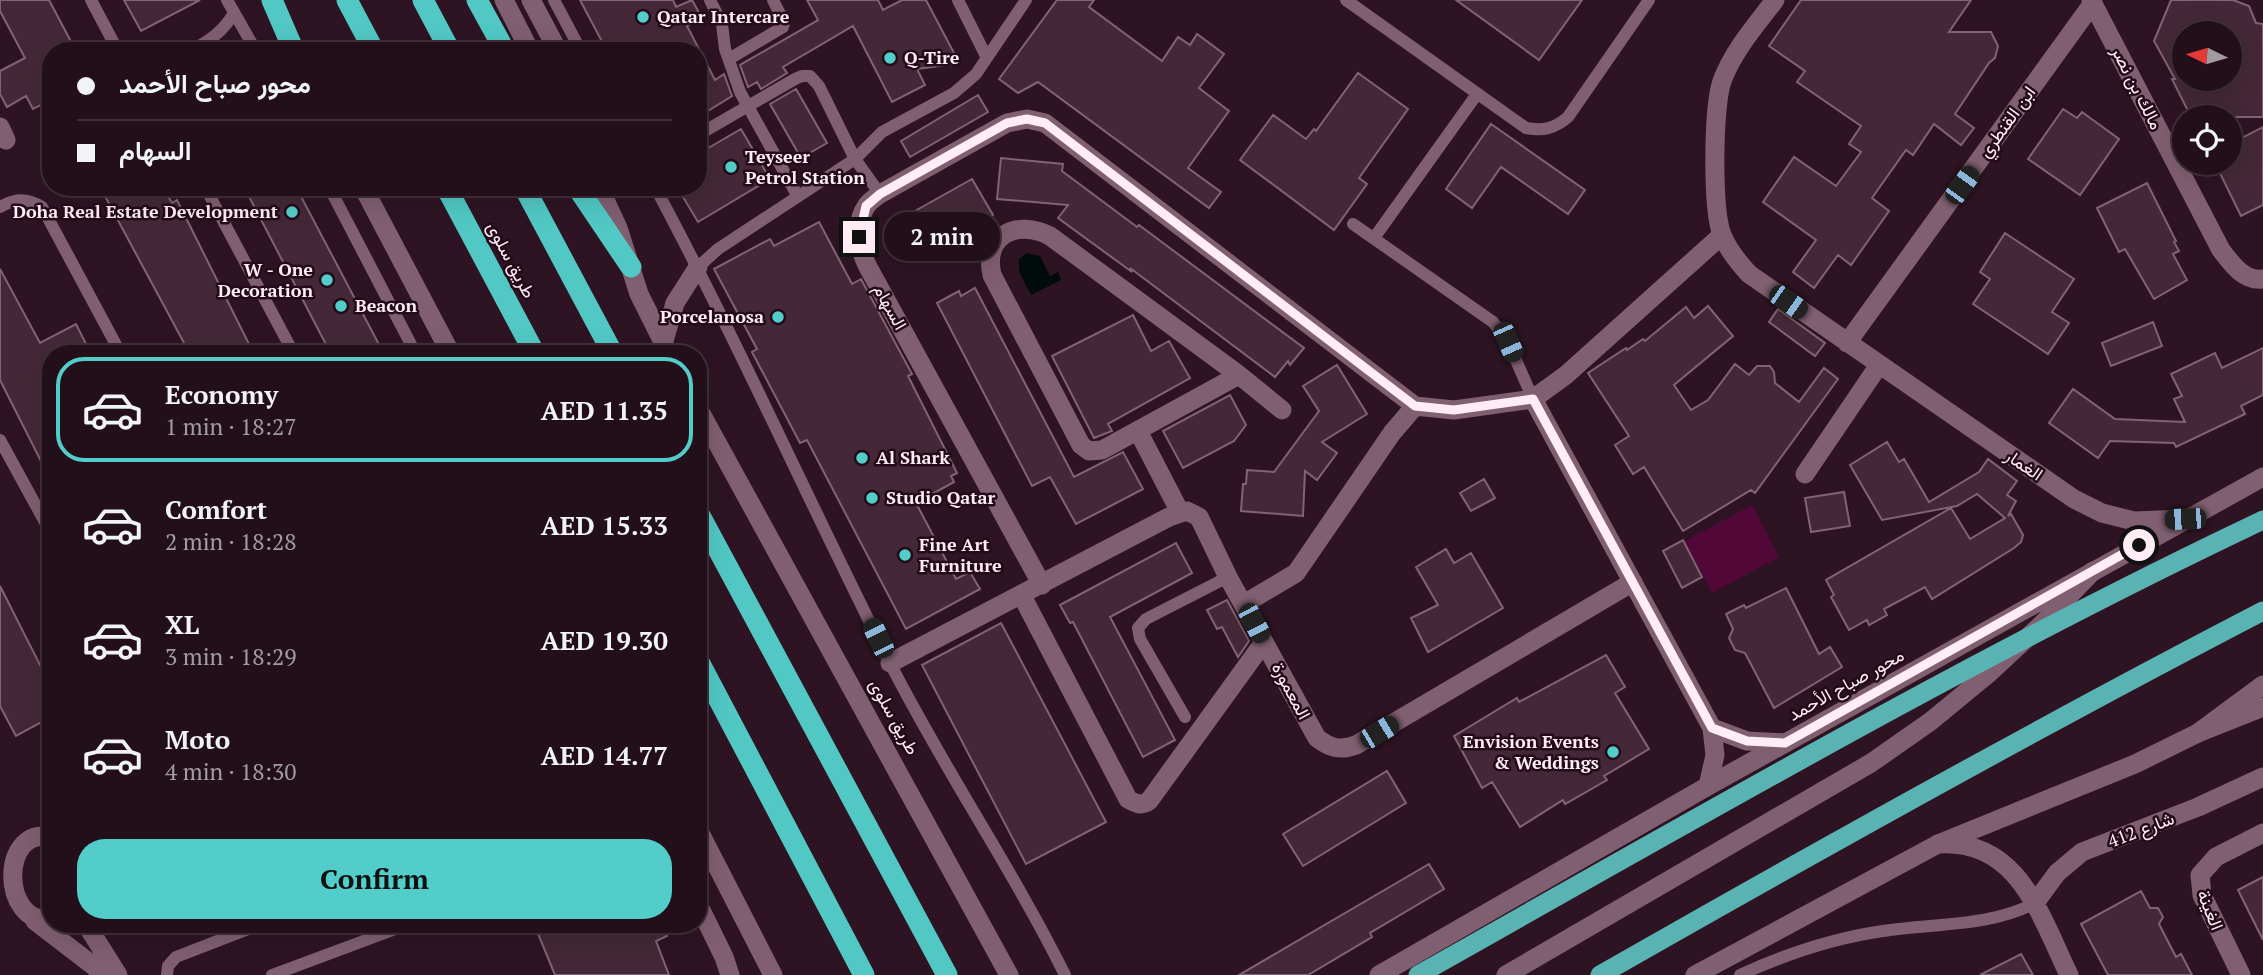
<!DOCTYPE html>
<meta charset="utf-8">
<style>
:root{--surface:#220f1a;--page:#2e1d27;--text:#f1f3f6;--muted:#a29ca2;--line:#3f2f39;--accent:#53cdc9}
body{margin:0;font-family:"PT Serif",Vazirmatn,serif;background:var(--page);color:var(--text);height:100vh;display:flex;flex-direction:column;font-size:26px;white-space:nowrap}
*{box-sizing:border-box;margin:0}
p{font-size:23px;color:var(--muted)}
.icon{flex:none;width:38px;height:38px;fill:none;stroke:currentColor;stroke-width:2;stroke-linecap:round;stroke-linejoin:round}
.map{position:relative;flex:1;overflow:hidden}
.details{position:absolute;left:42px;top:345px;width:665px;height:588px;display:flex;flex-direction:column;background:var(--surface);border-radius:28px;box-shadow:0 7px 28px #0002,0 0 0 2px var(--line)}
.details>*{flex:none}
.banner{position:absolute;left:42px;top:42px;width:665px;height:154px;border-radius:28px;box-shadow:0 7px 28px #0002,0 0 0 2px var(--line);display:grid;align-content:center;height:154px;padding:0 35px;background:var(--surface)}
.needle{width:46px;rotate:275deg}
.tools{position:absolute;left:2172px;top:21px;display:grid;gap:14px}
.tools a{display:grid;place-items:center;width:70px;height:70px;border-radius:50%;background:var(--surface);box-shadow:0 7px 28px #0002,0 0 0 2px var(--line);font-size:35px}
.end{position:absolute;width:32px;height:32px;margin:-16px;border:9px solid #ffecf5;background:#111;box-shadow:0 0 0 4px #111}
.from{border-radius:50%}
.bubble{position:absolute;height:49px;border-radius:24px;background:var(--surface);box-shadow:0 7px 28px #0002,0 0 0 2px var(--line);font-size:23px;font-weight:700;line-height:49px;text-align:center}
.car{position:absolute;width:21px;height:42px;margin:-21px -10px;border-radius:9px;box-shadow:0 0 5px 2px #0007;background:linear-gradient(#222 24%,#8ab4d8 0 40%,#222 0 76%,#8ab4d8 0 86%,#222 0)}
.banner b{display:flex;align-items:center;gap:24px;height:66px;font-size:26px}
.banner b+b{border-top:2px solid var(--line)}
.banner i{width:18px;height:18px;background:var(--text)}
ul{padding:12px 0 0;list-style:none}
li{display:flex;align-items:center;gap:21px;height:105px;margin:0 14px 10px;padding:0 21px;border:4px solid transparent;border-radius:28px}
li div{flex:1}
li b{display:block;font-size:26px}
li em{font-style:normal;font-weight:700}
li.active{border-color:var(--accent)}
li>.icon{width:63px;height:63px;stroke-width:1.5}
.action{display:flex;gap:14px;margin-top:auto;padding:14px 35px}
.action a{flex:1;height:80px;border-radius:28px;background:var(--accent);color:#111;font-size:28px;font-weight:700;line-height:80px;text-align:center}
.map>svg:first-child{display:block}
</style>
<div class="map">
<svg width="2263" height="975" viewBox="0 0 2263 975">
<rect width="100%" height="100%" fill="#2e1423"/>
<path fill="#510838" d="M1752 505 1779 557 1712 593 1685 541Z"/>
<path fill="#000b0a" d="M1027 253 1040 256 1050 276 1058 272 1061 280 1031 295 1019 272V259Z"/>
<path fill="#442837" stroke="#836373" stroke-width="2" fill-rule="evenodd" d="M0 0H49L76 51H51V100L33 109 26 96 7 107 0 94V71L25 58 0 11Z
M124 0H200L141 31Z
M580 0H673L676 7 692 0 702 18 687 26 715 80 724 74 732 96 698 117V51H607Z
M807 0H878L883 10 902 0H926L954 53 955 64 917 69 925 85 892 102 853 26 783 67 787 73 761 89 757 82 748 87 740 65 818 20Z
M1057 0H1094L1089 7 1162 61 1178 37 1190 45 1197 34 1224 54 1199 88 1229 111 1188 168 1221 192 1209 208 1038 82 1018 93 999 79Z
M1456 0H1582L1539 60Z
M1801 0H1971L1949 32H1991L1998 46 1995 58 1989 63 1955 114 1974 128 1961 145 1934 124 1913 155 1906 150 1872 198 1889 211 1851 265 1838 255 1814 288 1793 272 1816 240 1763 202 1794 157 1836 186 1861 152 1849 144 1861 126 1797 82 1805 71 1769 46Z
M2171 0H2233L2249 6 2256 23 2263 24V117H2191L2172 79H2175L2154 41ZM2184 33H2230V79H2184Z
M1358 73 1408 109 1359 178 1367 184 1334 230 1240 160 1273 115 1306 139 1314 129 1316 131Z
M796 89 827 143 801 158 770 104Z
M978 95 988 112 910 157 901 141Z
M2063 109 2077 118 2082 112 2119 139 2080 195 2028 159Z
M1491 124 1585 190 1568 214 1501 167 1472 208 1446 189Z
M2263 127V205L2241 216 2215 163H2230V144Z
M741 129 770 179 698 222 677 187H698V154Z
M1001 158 1063 164 1062 171 1137 227 1139 225 1304 348 1290 365 1288 361 1275 377 1130 268 1132 272 1058 218 1068 205 997 199Z
M972 179 993 215 928 253 906 216Z
M2147 183 2176 241 2174 242 2179 251 2173 254 2187 280 2154 299 2125 249 2119 252 2097 208Z
M100 187H163L172 203 177 200 254 354H190Z
M244 187H296L384 354H331Z
M819 222 852 284 861 279 912 374 908 376 957 473 951 476 954 482 916 503 956 579 970 572 980 589 906 629 807 440 800 443 752 352 757 349 714 269 770 239 774 246Z
M2005 233 2074 279 2052 312 2069 323 2048 354 1973 304 1990 279 1980 272Z
M0 269 40 343 76 324 91 354H51V481L0 380Z
M975 288 1074 477 1123 452 1143 489 1076 524 1050 477 1032 486 937 303 959 291 961 296Z
M1708 306 1733 336 1674 385 1691 410 1708 400 1735 364 1749 375 1757 366H1770L1774 372 1775 383 1799 402 1824 368 1838 379 1755 493 1751 490 1683 531 1644 467 1633 474 1615 445 1629 436 1588 373 1626 348 1627 350 1643 339 1645 341 1686 307 1694 318Z
M1778 309 1825 343 1815 356 1769 322Z
M1133 315 1151 351 1169 341 1190 378 1108 424 1112 431 1094 438 1052 356Z
M2153 322 2162 346 2111 366 2102 343Z
M2263 348V395L2241 406 2245 414 2176 447 2174 443 2110 441 2098 458 2049 423 2073 389 2115 419 2185 422 2174 399 2182 396 2171 374 2215 353 2222 368Z
M1337 365 1367 414 1322 442 1337 453 1317 480 1305 471 1303 516 1241 511 1243 484H1246L1247 470 1274 472 1319 411 1303 386Z
M1230 395 1246 425 1234 441 1183 468 1163 431Z
M1887 442 1899 462 1904 459 1929 502 1979 472 1988 459 2017 481 2007 495 2016 501 2008 516 2011 514 2023 535 2021 542 2014 548 1932 599 1925 587 1884 609 1887 615 1869 625 1867 620 1849 630 1831 597 1834 595 1826 580 1951 508 1970 539 2005 518 1977 494 1957 506 1882 520 1850 465Z
M1484 479 1495 498 1471 511 1460 493Z
M1844 492 1850 526 1811 532 1805 498Z
M1683 540 1702 577 1682 588 1663 551Z
M1176 543 1192 573 1110 617 1175 740 1143 757 1073 622 1070 623 1060 605Z
M1446 549 1454 563 1471 553 1503 608 1428 652 1411 618 1438 605 1416 567Z
M0 586 40 665 51 659V717L16 736 0 706Z
M1786 588 1819 654 1830 647 1842 667 1774 708 1745 653 1735 650 1729 638 1733 629 1726 614 1744 605 1746 608Z
M1227 600 1249 641 1238 657 1222 627 1217 629 1207 610Z
M1001 623 1106 822 1026 864 922 665Z
M1606 655 1625 687 1615 693 1649 749 1604 776 1607 780 1565 804 1563 800 1520 827 1492 782 1482 788 1454 736 1517 698 1519 702Z
M1387 771 1406 803 1303 866 1283 834Z
M1429 864 1444 889 1370 933 1372 937 1308 975H1239Z
M2263 877V940L2238 890Z
M2141 891 2150 908H2158L2163 917 2159 924 2176 957 2181 954 2192 975H2108L2081 924Z
M534 924H662L667 936 656 941 669 975H555Z
M2021 954 2033 975H1980Z"/>
<g fill="none" stroke-linecap="round" stroke-linejoin="round">
<path stroke="#805f70" stroke-width="12" d="M91 0 118 51
M227 0 256 51
M554 0 581 51
M710 0 722 24 725 49 740 92 797 195
M958 0 986 56
M1346 0 1526 128C1543 131 1554 129 1568 117L1649 0
M190 51C209 41 223 32 234 13
M729 59 783 27 784 22 773 0
M698 135 795 79 802 76H810L819 86 855 159 880 194
M205 187 294 354
M329 187 416 354
M655 187C738 342 810 504 889 661 943 768 1012 868 1065 975
M0 207C16 198 27 198 42 207L121 354
M1353 224 1493 322 1508 342 1533 399
M1374 238 1477 94
M698 267 718 249 855 159 882 132 954 93 976 74 1026 0
M0 440 51 533
M1185 717 1140 639 1138 628 1146 619 1228 577
M167 975 168 966 176 957 261 924
M272 975 409 924
M1740 975C1786 954 1833 938 1883 931 1932 923 1990 927 2035 903"/>
<path stroke="#805f70" stroke-width="19" d="M1775 0C1756 25 1733 51 1722 81 1713 107 1712 209 1722 235 1728 250 1738 262 1749 274L2074 499 2102 513 2134 521 2185 519
M2091 0 2221 250C2231 263 2244 282 2263 279
M0 127 6 140
M1847 343 2093 3
M1239 375 1102 450 1089 451 1081 445 992 275C983 235 1017 219 1050 236L1239 375 1282 410
M1533 399 1712 728 1715 755 1708 786
M1138 431 1180 512
M1805 474 1879 365
M1042 585 868 267C859 250 854 223 867 205 870 201 876 197 880 194L1007 123 1027 119 1045 123 1415 406
M1022 596 1128 799C1136 804 1141 806 1149 801L1264 642
M1244 604 1296 573 1392 433 1415 406 1454 410 1533 399 1566 375 1722 235
M890 663 1169 517 1187 511 1199 517 1228 577 1317 738C1330 748 1340 751 1356 745L1633 582
M1712 728 1747 741 1785 743
M1938 844C2018 838 2040 915 2069 975
M2035 903 2057 873 2082 852 2198 807 2263 777
M2241 975 2202 895 2200 875 2216 857 2263 833"/>
<path stroke="#805f70" stroke-width="19" d="M51 837C0 826 0 924 51 920
M698 904 724 957 730 975
M35 921 95 967 101 975
M86 924 118 975
M1379 975 1708 786 2263 477
M1695 975 1938 844 2135 764 2198 733 2263 707"/>
<path stroke="#805f70" stroke-width="19" d="M504 0 530 51
M531 0 558 51
M363 187 451 354
M599 187 618 228 639 294 669 354
M663 344 675 303 698 267
M698 408 1009 975
M2198 733 2263 685
M698 829 773 975
M1506 975 1871 763 1931 721 1988 674 2042 624 2093 571"/>
<path stroke="#5ab3b3" stroke-width="19" d="M1418 975C1697 818 1974 657 2263 520
M1600 975C1819 850 2039 727 2263 611"/>
<path stroke="#51c8c4" stroke-width="21" d="M272 0 294 51
M347 0 374 51
M423 0 450 51
M477 0 505 51
M446 187 535 354
M524 187 613 354
M577 187 631 267
M698 512 947 975
M698 660 864 975"/>
</g>
<g fill="none" stroke-linecap="round" stroke-linejoin="round">
<path stroke="#ffecf5" stroke-width="9" d="M859 237 866 206 880 194 1007 123 1027 119 1045 123 1415 406 1454 410 1533 399 1712 728 1747 741 1785 743 2139 545"/>
</g>
<g fill="#53cdc9" stroke="#240b19" stroke-width="2.5">
<circle cx="643" cy="17" r="7"/>
<circle cx="890" cy="58" r="7"/>
<circle cx="731" cy="167" r="7"/>
<circle cx="292" cy="212" r="7"/>
<circle cx="327" cy="280" r="7"/>
<circle cx="341" cy="306" r="7"/>
<circle cx="778" cy="317" r="7"/>
<circle cx="862" cy="458" r="7"/>
<circle cx="872" cy="498" r="7"/>
<circle cx="905" cy="555" r="7"/>
<circle cx="1613" cy="752" r="7"/>
</g>
<g text-anchor="middle" stroke-width="5" stroke-linejoin="round" paint-order="stroke">
<g font-size="18" font-weight="bold" fill="#ffecf5" stroke="#240b19" text-anchor="start">
<text x="657" y="23">Qatar Intercare</text>
<text x="904" y="64">Q-Tire</text>
<text x="745" y="163">Teyseer<tspan x="745" dy="21">Petrol Station</tspan></text>
<text x="278" y="218" text-anchor="end">Doha Real Estate Development</text>
<text x="313" y="276" text-anchor="end">W - One<tspan x="313" dy="21">Decoration</tspan></text>
<text x="355" y="312">Beacon</text>
<text x="764" y="323" text-anchor="end">Porcelanosa</text>
<text x="876" y="464">Al Shark</text>
<text x="886" y="504">Studio Qatar</text>
<text x="919" y="551">Fine Art<tspan x="919" dy="21">Furniture</tspan></text>
<text x="1599" y="748" text-anchor="end">Envision Events<tspan x="1599" dy="21">&amp; Weddings</tspan></text>
</g>
<g font-size="18" fill="#ffecf5" stroke="#240b19">
<text transform="translate(2137 88) rotate(63)" y="6">مالك بن نصر</text>
<text transform="translate(2007 122) rotate(-54)" y="6">ابن القنطري</text>
<text transform="translate(511 260) rotate(62)" y="6">طريق سلوى</text>
<text transform="translate(890 307) rotate(61)" y="6">السهام</text>
<text transform="translate(2024 465) rotate(34)" y="6">الغمار</text>
<text transform="translate(1846 685) rotate(-29)" y="6">محور صباح الأحمد</text>
<text transform="translate(1291 691) rotate(62)" y="6">المعمورة</text>
<text transform="translate(894 717) rotate(61)" y="6">طريق سلوى</text>
<text transform="translate(2141 830) rotate(-21)" y="6">شارع 412</text>
<text transform="translate(2210 910) rotate(68)" y="6">الغينة</text>
</g>
</g>
</svg>
<div class="tools">
<a><svg class="needle" viewBox="-14 -14 28 28"><path d="M0-13l5 13h-10z" fill="#e53935"/><path d="M0 13l5-13h-10z" fill="#a29ca2"/></svg></a>
<a><svg class="icon" aria-label="locate" viewBox="0 0 24 24"><circle cx="12" cy="12" r="6"/><path d="M12 2v4M12 18v4M2 12h4M18 12h4"/></svg></a>
</div>
<i class="end from" style="left:2139px;top:545px"></i>
<i class="end" style="left:859px;top:237px"></i>
<div class="bubble" style="left:884px;top:212px;width:116px">2 min</div>
<i class="car" style="left:1962px;top:185px;rotate:36deg"></i>
<i class="car" style="left:1788px;top:302px;rotate:125deg"></i>
<i class="car" style="left:1508px;top:342px;rotate:156deg"></i>
<i class="car" style="left:2185px;top:519px;rotate:268deg"></i>
<i class="car" style="left:1254px;top:623px;rotate:152deg"></i>
<i class="car" style="left:878px;top:638px;rotate:334deg"></i>
<i class="car" style="left:1379px;top:732px;rotate:59deg"></i>
<div class="banner">
<b><i class="from"></i>محور صباح الأحمد</b>
<b><i></i>السهام</b>
</div>
<section class="details">
<ul>
<li class="active"><svg class="icon" aria-label="car" viewBox="0 0 24 24"><path d="M5 17H2v-5l4-1 3-4h7l3 4 3 1v5h-3M9 17h6M6 11h13"/><circle cx="7" cy="17" r="2"/><circle cx="17" cy="17" r="2"/></svg><div><b>Economy</b><p>1 min · 18:27</p></div><em>AED 11.35</em></li>
<li><svg class="icon" aria-label="car" viewBox="0 0 24 24"><path d="M5 17H2v-5l4-1 3-4h7l3 4 3 1v5h-3M9 17h6M6 11h13"/><circle cx="7" cy="17" r="2"/><circle cx="17" cy="17" r="2"/></svg><div><b>Comfort</b><p>2 min · 18:28</p></div><em>AED 15.33</em></li>
<li><svg class="icon" aria-label="car" viewBox="0 0 24 24"><path d="M5 17H2v-5l4-1 3-4h7l3 4 3 1v5h-3M9 17h6M6 11h13"/><circle cx="7" cy="17" r="2"/><circle cx="17" cy="17" r="2"/></svg><div><b>XL</b><p>3 min · 18:29</p></div><em>AED 19.30</em></li>
<li><svg class="icon" aria-label="car" viewBox="0 0 24 24"><path d="M5 17H2v-5l4-1 3-4h7l3 4 3 1v5h-3M9 17h6M6 11h13"/><circle cx="7" cy="17" r="2"/><circle cx="17" cy="17" r="2"/></svg><div><b>Moto</b><p>4 min · 18:30</p></div><em>AED 14.77</em></li>
</ul>
<div class="action"><a>Confirm</a></div>
</section>
</div>
